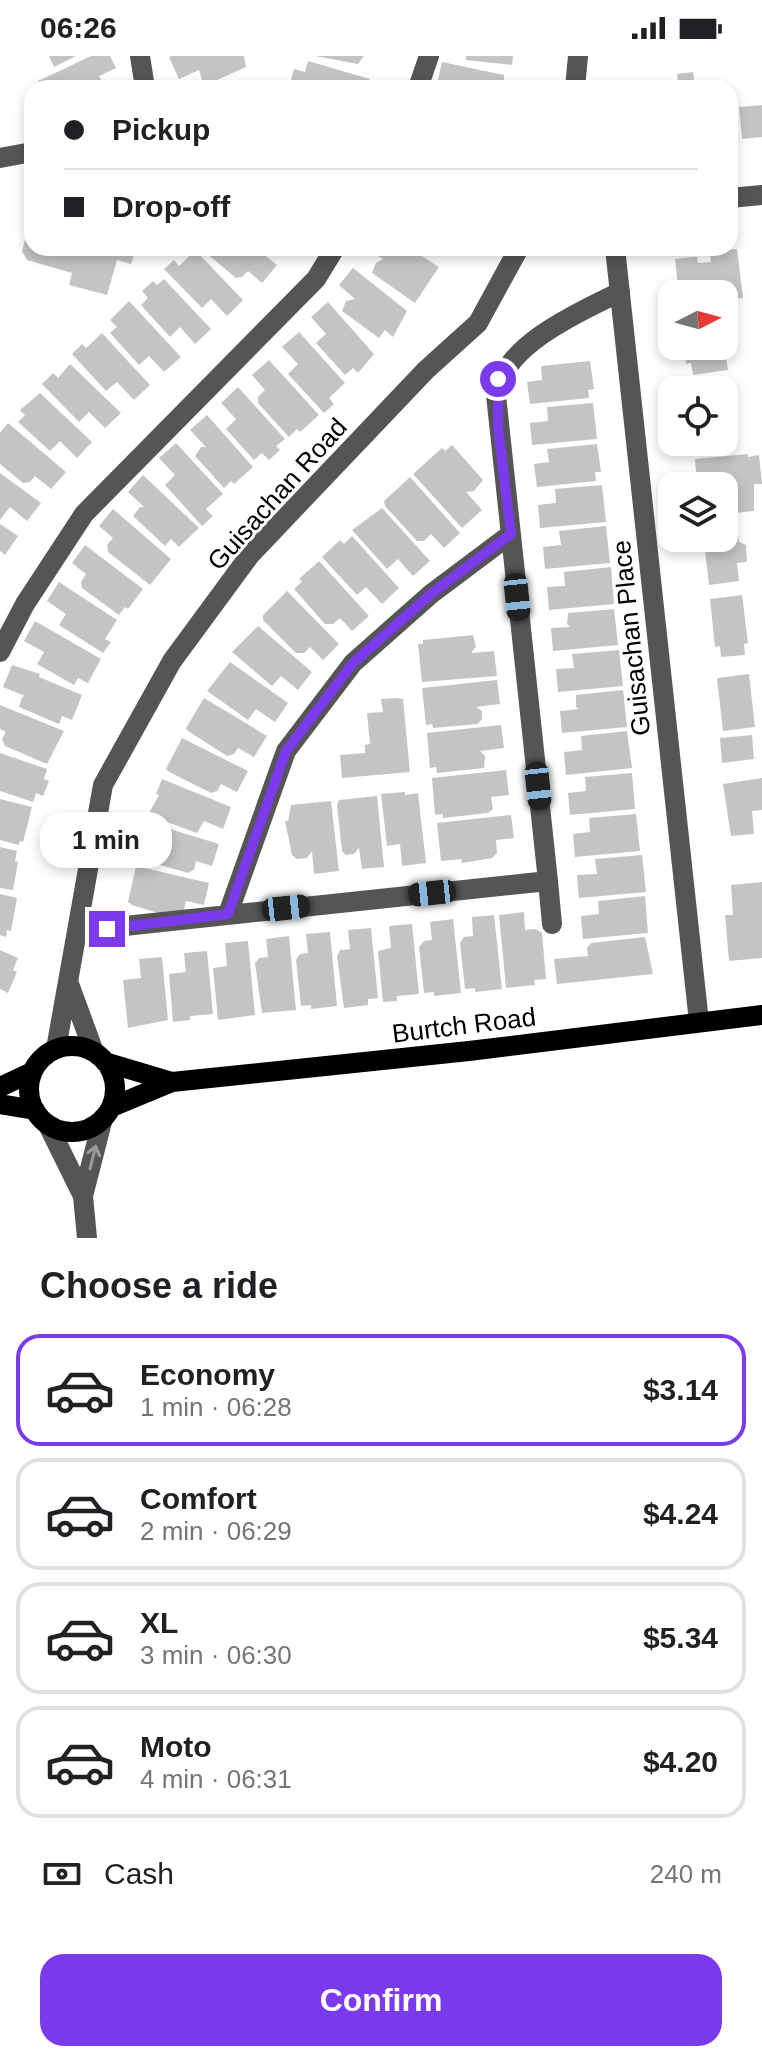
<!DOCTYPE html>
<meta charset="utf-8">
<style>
:root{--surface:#fff;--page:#f6f6f6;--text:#202124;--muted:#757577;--line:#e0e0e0;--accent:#7c3aed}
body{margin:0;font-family:Helvetica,sans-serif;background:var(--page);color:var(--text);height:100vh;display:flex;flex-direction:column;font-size:30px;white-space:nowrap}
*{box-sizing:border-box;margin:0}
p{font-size:26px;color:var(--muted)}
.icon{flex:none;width:44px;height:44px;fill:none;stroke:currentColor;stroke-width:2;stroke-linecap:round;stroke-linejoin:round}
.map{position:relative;height:1182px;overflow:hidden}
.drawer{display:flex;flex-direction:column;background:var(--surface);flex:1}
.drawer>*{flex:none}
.top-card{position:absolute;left:24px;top:24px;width:714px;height:176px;border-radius:24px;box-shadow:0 4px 12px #0003;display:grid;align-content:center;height:176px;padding:0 40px;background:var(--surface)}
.needle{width:52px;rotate:84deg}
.fabs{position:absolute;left:658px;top:224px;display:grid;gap:16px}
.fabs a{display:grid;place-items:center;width:80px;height:80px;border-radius:16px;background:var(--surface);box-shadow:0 4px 12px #0003;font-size:40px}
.end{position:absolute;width:36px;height:36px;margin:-18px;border:10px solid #7c3aed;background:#fff;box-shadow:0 0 0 4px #fff}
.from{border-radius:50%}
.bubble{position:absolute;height:56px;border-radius:24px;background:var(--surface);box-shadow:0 4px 12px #0003;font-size:26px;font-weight:700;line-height:56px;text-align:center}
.car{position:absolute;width:24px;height:48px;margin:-24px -12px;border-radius:10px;box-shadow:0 0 6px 2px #0007;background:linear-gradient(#222 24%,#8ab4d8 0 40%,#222 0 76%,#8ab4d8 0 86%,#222 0)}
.top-card b{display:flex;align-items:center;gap:28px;height:76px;font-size:30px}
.top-card b+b{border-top:2px solid var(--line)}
.top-card i{width:20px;height:20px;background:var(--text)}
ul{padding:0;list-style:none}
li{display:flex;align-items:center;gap:24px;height:112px;margin:0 16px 12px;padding:0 24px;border:4px solid var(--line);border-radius:24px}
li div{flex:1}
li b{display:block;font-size:30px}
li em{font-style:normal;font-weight:700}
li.current{border-color:var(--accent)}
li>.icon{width:72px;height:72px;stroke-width:1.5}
h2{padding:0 40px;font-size:36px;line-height:96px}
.pay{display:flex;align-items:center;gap:20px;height:88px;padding:0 40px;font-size:30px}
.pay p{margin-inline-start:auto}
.action{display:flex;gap:16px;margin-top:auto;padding:16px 40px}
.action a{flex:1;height:92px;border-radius:24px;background:var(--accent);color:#fff;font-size:32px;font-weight:700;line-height:92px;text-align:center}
.status{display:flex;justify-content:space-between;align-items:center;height:56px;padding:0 40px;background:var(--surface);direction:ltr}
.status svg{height:22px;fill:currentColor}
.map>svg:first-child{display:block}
</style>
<div class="status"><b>06:26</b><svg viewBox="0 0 49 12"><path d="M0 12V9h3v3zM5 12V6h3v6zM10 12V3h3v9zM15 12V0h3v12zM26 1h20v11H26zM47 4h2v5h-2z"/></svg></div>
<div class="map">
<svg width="762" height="1182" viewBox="0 0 762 1182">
<rect width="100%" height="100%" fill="#fff"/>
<path fill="#c4c4c4" d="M49 0H76L54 11Z
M91 0H110L116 12 99 20 105 32H42L38 25Z
M171 0H244L246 11 204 30 199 14 179 23 169 1Z
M315 0H364L358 8Z
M466 0H513L512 9 466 4Z
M308 5 370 23 367 32 289 31 294 13 305 16Z
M442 6 504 19V32H458L437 28Z
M693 16 695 32H655V28L678 25 677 18Z
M762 49V81L742 83 739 51Z
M31 162 32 192H136L131 208 117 204 107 239 69 229 72 217 27 204 22 195Z
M200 192H256L277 209 262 227 248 215 242 221 236 222Z
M365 192H409L439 211 415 247 372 217 376 207 383 203Z
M737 193 743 242 724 244V238H679L675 203 693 201H697L698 207 711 206 710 196Z
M195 194 243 244 227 260 211 243 202 252 164 213 174 204 179 210Z
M353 212 407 255 393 281 385 274 379 282 342 255 346 245 355 243 339 229Z
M164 223 211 273 195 288 180 271 170 281 141 249 148 242 142 235 153 225 157 229Z
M129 245 181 301 164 316 149 300 139 309 110 277 117 271 110 264Z
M328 246 374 298 358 317 353 312 345 319 316 287 326 278 311 261Z
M299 276 345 327 329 342 334 348 324 357 288 318 298 308 282 291Z
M102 277 150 329 134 344 117 326 106 335 72 298 82 288 86 292Z
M681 290H714L715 301 726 300 728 314 693 319 691 307 686 308 684 293Z
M269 304 319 359 300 376 297 373 289 381 258 347V341L265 334 252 319Z
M590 305 594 333 588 334 589 342 530 348 527 326 542 324 541 310Z
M70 308 121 357 105 372 89 356 79 366 42 328 53 317 58 322Z
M730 324 736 381 724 382V334H689L688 329Z
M238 331 285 383 276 390 280 394 269 404 262 397 254 404 226 373 236 363 221 347Z
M40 337 92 386 77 402 60 385 50 395 18 366 25 359 20 354Z
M593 347 597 383 532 389 530 367 548 365 547 351Z
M207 359 253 411 234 428 231 425 224 432 195 400 201 391H206L190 374Z
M8 367 66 416 51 433 35 420 30 426 23 427 0 408V377Z
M176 387 223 438 206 453 213 460 202 470 165 429 175 419 159 402Z
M597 388 601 416H595L596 425 537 431 534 408 549 406 547 393Z
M452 389 483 424 474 435 466 436 482 454 462 472 413 418 442 392 445 395Z
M748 398V401L759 399 762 428H754V455L724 458V430H697L695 403Z
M0 417 41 447 27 465 10 451 0 464Z
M143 419 199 472 179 491 171 483 165 490 133 460 140 451H144L128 436Z
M410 421 460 477 444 492 431 478 424 485H417L385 450 384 445Z
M602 429 606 466 540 472 538 449 556 447 555 433Z
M382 452 430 505 413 520 398 503 387 513 352 474Z
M113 453 171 503 150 529 108 496 107 489 113 482 99 470Z
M0 468 18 480 5 499 0 495Z
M606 470 610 507 545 513 543 491 561 489 559 475Z
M737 471 739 486 746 489 747 506 737 507 739 525 709 529 704 486 708 485 707 482H724V473Z
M352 480 399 532 382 548 366 531 357 539 322 501 340 484 344 488Z
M85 489 143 533 128 553 125 551 119 559 82 532 81 526 86 518 72 507Z
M319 505 369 560 352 575 340 562 333 568H325L294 533 302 526 299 523Z
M611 511 614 548 549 554 547 531 565 530 564 516Z
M59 526 117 564 105 583 111 586 103 597 59 569 66 558 47 545Z
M287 535 339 588 323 604 310 591 304 597H296L263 564V559Z
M742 539 748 587 744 588 745 599 721 601 720 590 715 591 710 543Z
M614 553 618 589 553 595 551 572 570 571 567 568 568 557Z
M35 565 101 603 88 627 78 622 74 629 37 608 44 596 24 585Z
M258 570 312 616 298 634 281 620 272 630 232 596Z
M473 579 476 591 471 597 494 595 497 620 422 626 418 588H423V584Z
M619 594 623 630 558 636 556 613 574 612 572 598Z
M230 606 288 647 275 666 256 653 248 664 207 635Z
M12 609 40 618 39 621 82 639 72 664 62 660 59 668 19 651 22 641 25 640 3 631Z
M749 618 755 671 723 675 717 622Z
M497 624 500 648 476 651 482 655V663L478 668 433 672 432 668 426 669 422 632Z
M623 634 627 671 562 677 560 655 579 653 576 651V639Z
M204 642 267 680 254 701 238 692 234 698 227 700 188 675 186 672Z
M396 642 403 643 410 716 342 722 340 699 365 697V689L370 688 367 657 383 656 381 643Z
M0 649 64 675 47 708 5 690 2 683 6 676 0 673Z
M501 669 504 692 480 695 485 700 484 712 437 717 436 711 430 712 427 677Z
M627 675 632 712 566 719 564 696 582 694 581 680Z
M752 679 754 703 722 707 720 682Z
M182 682 248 715 237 736 221 728 217 735 211 737 169 716 166 713Z
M0 697 47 713 44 723 49 725 43 740 36 737 33 746 0 735Z
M506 714 509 739 491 741 493 753 488 757 443 762V758L435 759 432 722Z
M632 717 635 753 570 759 568 737 586 735 585 721Z
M762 722V754L752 755 754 778 731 780 723 728Z
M162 723 231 751 223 773 204 765 197 777 148 759 159 739 156 738Z
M405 736V739L418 737 426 807 402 810 400 788 387 790 381 738Z
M377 740 384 811 362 813 359 792 354 798 346 799 342 795 337 749 339 744Z
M0 743 32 751 23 786 20 785 19 789 0 784Z
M331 745 339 815 314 818 312 795 307 802 297 803 292 799 285 765H288L291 749Z
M636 758 640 795 575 801 573 778 590 776 589 762Z
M511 759 514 782 496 784 497 797 492 802 462 807 461 803 441 805 437 767Z
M147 766 219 788 212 810 196 805 194 814 188 817 140 803 137 799Z
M0 791 17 795 15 805 18 806 13 834 0 832Z
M642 799 646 836 579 842 577 819 597 818 595 803Z
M136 810 209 827 204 849 186 845 184 854 178 857 166 855 165 859 132 849 128 846Z
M762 826V902L729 905 725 859H733L731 829Z
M0 838 17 842 11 875 7 874 6 881 0 879Z
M645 840 648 877 583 883 581 860 599 858 598 845Z
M524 856 525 874 536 873 542 877 546 923 534 924 535 929 506 932 499 859Z
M494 859 502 933 475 936V932L465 933 460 887 464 881 473 880 472 861Z
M453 863 461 937 434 940V936L424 937 419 891 424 885 432 884 430 866Z
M412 868 419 938 397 940V945L383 946 378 895 391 892 389 870Z
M371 872 378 942 368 943V949L344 952 337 900 340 894 350 893 348 874Z
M330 876 337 950 311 953V949L301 950 296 904 300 898 308 897 306 878Z
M289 880 296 954 262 957 255 907 259 902 268 901 266 883Z
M645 881 653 918 557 928 554 903 588 900 587 892 591 887Z
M248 885 255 959 218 964 213 912 227 910 225 887Z
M0 894 18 902 13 914 17 916 8 937 0 933Z
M207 895 213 958 190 960V964L173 966 169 918 186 916 184 897Z
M162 901 168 964 128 972 123 924 141 922 139 903Z"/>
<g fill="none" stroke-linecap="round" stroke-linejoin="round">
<path stroke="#555" stroke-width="20" d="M140 0 145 32
M418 32 429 0
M575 32 578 0
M0 102 32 96
M730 142 762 139
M615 192 699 966
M0 596 25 548 84 458 316 223 335 192
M548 825 552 868
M228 858 286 695 353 607 431 538 511 478
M78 875 548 825 496 339C503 289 579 256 620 236
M69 928 94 996
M56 993 103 729 172 605 250 499 426 314 478 267 519 192
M48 1069 83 1140
M87 1182 83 1140 103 1062"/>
<path stroke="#000" stroke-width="20" d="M29 1033a43 43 0 1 1 86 0a43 43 0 1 1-86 0Z
M105 1006 172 1026
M0 1031 32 1016
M0 1048 35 1054
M114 1050 172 1026 469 995 762 959"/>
</g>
<defs><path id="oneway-shaft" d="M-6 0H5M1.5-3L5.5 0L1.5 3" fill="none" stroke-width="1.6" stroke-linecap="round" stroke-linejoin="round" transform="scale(2)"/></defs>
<use stroke="#999" href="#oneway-shaft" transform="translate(93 1101) rotate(-76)"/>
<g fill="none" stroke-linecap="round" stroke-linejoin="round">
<path stroke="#7c3aed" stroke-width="10" d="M107 873 228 858 286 695 353 607 431 538 511 478 498 371V323"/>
</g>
<g text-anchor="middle" stroke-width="6" stroke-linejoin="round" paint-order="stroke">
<g font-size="26" fill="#000" stroke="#fff">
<text transform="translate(277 438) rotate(-48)" y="9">Guisachan Road</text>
<text transform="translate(631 582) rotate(-96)" y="9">Guisachan Place</text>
<text transform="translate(464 969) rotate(-7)" y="9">Burtch Road</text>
</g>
</g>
</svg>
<div class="fabs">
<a><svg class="needle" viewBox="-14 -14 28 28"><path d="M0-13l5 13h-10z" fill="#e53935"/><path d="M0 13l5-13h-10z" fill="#757577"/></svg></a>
<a><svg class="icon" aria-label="locate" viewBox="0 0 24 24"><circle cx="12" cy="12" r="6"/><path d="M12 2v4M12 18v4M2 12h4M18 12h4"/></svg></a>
<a><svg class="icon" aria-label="layers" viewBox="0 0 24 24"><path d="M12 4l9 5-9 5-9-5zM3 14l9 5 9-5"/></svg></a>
</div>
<i class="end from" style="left:498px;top:323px"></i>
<i class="end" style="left:107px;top:873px"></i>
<div class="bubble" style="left:40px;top:756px;width:132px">1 min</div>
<i class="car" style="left:517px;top:541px;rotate:174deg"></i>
<i class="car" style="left:538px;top:730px;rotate:174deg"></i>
<i class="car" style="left:432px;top:837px;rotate:264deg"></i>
<i class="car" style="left:286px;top:852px;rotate:84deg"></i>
<div class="top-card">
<b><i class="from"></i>Pickup</b>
<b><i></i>Drop-off</b>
</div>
</div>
<section class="drawer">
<h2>Choose a ride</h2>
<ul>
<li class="current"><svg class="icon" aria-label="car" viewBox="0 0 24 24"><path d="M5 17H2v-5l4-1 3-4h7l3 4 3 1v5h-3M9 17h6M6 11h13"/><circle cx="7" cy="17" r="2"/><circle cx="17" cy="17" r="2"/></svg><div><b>Economy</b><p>1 min · 06:28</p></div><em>$3.14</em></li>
<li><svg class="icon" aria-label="car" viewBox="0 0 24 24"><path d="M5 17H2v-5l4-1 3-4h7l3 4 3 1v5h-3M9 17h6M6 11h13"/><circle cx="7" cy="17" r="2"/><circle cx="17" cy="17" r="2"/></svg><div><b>Comfort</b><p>2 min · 06:29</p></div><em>$4.24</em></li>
<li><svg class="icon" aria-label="car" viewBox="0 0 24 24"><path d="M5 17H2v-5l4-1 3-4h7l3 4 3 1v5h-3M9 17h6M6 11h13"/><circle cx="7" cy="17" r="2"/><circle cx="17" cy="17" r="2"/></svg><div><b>XL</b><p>3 min · 06:30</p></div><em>$5.34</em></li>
<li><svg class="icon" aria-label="car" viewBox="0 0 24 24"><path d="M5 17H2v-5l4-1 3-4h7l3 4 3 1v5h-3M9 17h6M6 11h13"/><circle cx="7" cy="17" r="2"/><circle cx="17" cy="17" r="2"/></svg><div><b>Moto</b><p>4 min · 06:31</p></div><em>$4.20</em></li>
</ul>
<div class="pay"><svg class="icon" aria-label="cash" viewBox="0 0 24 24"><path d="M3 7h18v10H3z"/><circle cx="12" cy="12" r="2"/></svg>Cash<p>240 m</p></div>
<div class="action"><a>Confirm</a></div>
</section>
